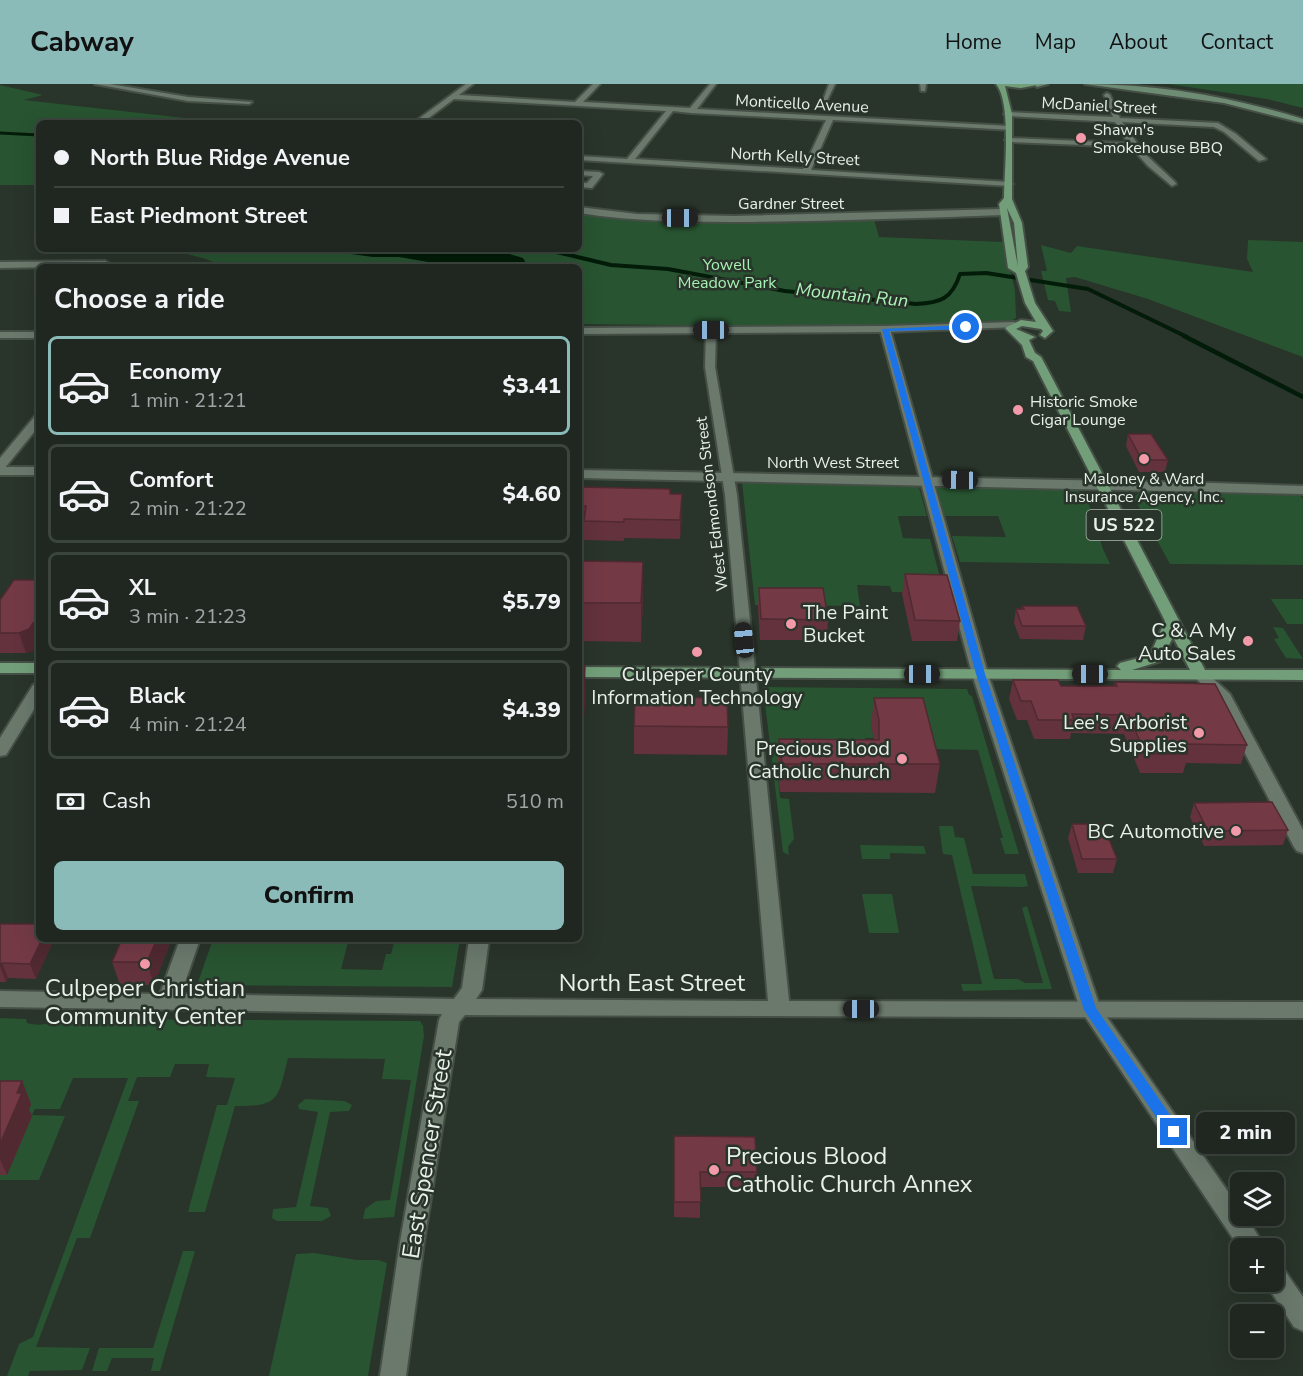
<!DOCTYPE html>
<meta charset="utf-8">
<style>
:root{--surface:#1f2720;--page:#2c332d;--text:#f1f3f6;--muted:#a1a5a5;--line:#3c443e;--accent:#8bbbb9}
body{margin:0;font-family:"Nunito Sans",sans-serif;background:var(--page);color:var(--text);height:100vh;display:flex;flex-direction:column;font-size:22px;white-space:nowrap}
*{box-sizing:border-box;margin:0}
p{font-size:20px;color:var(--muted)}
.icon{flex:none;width:33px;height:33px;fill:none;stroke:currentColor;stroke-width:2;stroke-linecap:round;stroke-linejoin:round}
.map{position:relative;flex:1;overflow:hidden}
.details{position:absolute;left:36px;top:180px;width:546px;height:678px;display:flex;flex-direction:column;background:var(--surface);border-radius:9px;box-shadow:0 6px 24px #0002,0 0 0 2px var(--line)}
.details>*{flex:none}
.hud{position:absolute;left:36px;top:36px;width:546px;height:132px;border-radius:9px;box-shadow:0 6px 24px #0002,0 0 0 2px var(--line);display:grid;align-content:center;height:132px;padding:0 18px;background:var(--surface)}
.buttons{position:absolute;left:1230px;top:1088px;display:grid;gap:12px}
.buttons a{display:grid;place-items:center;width:54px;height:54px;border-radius:9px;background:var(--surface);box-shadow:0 6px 24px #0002,0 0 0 2px var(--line);font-size:30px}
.end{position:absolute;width:27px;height:27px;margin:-14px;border:8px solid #1a73e8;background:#fff;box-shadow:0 0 0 3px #fff}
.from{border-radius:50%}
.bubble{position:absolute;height:42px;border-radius:9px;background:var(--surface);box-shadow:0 6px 24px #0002,0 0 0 2px var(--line);font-size:20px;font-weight:800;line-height:42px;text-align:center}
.car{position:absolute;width:18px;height:36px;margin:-18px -9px;border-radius:8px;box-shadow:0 0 4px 2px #0007;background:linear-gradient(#222 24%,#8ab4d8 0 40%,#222 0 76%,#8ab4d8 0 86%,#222 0)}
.hud b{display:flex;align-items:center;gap:21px;height:57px;font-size:22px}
.hud b+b{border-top:2px solid var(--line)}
.hud i{width:15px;height:15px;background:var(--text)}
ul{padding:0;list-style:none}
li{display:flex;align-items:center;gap:18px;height:99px;margin:0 12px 9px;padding:0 6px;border:3px solid var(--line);border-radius:9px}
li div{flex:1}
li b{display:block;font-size:22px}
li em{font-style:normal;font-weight:800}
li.selected{border-color:var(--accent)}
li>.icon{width:54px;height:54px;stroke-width:1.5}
h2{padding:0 18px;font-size:27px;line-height:72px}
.pay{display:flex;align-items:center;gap:15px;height:66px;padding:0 18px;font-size:22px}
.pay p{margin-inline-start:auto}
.button{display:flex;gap:12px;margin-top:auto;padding:12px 18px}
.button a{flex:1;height:69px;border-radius:9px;background:var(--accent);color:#111;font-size:24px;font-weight:800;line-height:69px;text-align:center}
header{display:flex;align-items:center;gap:36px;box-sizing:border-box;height:84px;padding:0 30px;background:var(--accent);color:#111}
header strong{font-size:28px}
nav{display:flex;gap:33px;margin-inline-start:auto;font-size:21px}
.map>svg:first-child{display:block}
</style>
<header>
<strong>Cabway</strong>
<nav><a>Home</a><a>Map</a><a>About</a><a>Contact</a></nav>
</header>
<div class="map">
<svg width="1303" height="1292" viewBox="0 0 1303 1292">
<rect width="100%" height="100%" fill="#29342a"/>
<path fill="#285431" d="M1169 0H1303V24L1267 15Z
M0 1 43 11 24 16 229 39H39V101H0Z
M579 128 611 135 788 137 874 135 879 153 1003 158 1015 206 1016 234 1004 241 747 242 579 240V183H224L206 175 168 165H579Z
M1248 156 1303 158V273L1148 215 1075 193 1066 194 1071 228 1059 227 1055 217 1048 216 1041 187H1047L1041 161 1071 169 1077 162 1253 188 1247 175Z
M742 398 918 400 927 432H898L903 454 930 455 944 509 892 508 890 502 857 501 860 522 755 521Z
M935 400 1070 405 1081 408 1087 414 1103 465 1110 480 960 478 952 452 1006 453 998 432H945Z
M1142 405 1298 408 1303 415V481L1170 480 1134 414Z
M1271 515H1303V540H1287Z
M1273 543 1283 544 1303 575 1286 574 1274 555 1279 554Z
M763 603 967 605 969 611 972 612 1019 770H1005L1000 754H1003L978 666 933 665 871 642 874 654H865L867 665 777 683 780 714 789 715 794 755 788 763 789 771 783 768Z
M939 742H953L955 753 964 754 973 790H1025L1028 802 1022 803 971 802 994 895H1018L1025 899H1043L1022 824 1027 822 1052 905 963 907 961 900H982L952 771 943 770Z
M860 761 924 762 926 770 890 769V775H862Z
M862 810H892L899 849H869Z
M213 855H349L341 885 382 886 386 870H391L395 855H460L452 903 197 901Z
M0 934 26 935 27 939C38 942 49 941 57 935L420 937 423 942 424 952 394 1133 363 1135 365 1125 376 1117 390 1116 411 996 382 995 385 975 288 974C278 1014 280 1023 235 1022L205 1128H188L217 1021H227L235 994 206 993 209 980H175L170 993H137L128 1017H139L90 1154H77L36 1263 90 1264 82 1286 30 1287 28 1292H7L19 1260 33 1253 128 994H73L60 1025H35L32 1031 65 1032 39 1096H0V1091H7L0 1020Z
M305 1015 344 1017 352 1021 349 1027 330 1028 310 1122 328 1124 331 1132 322 1137H277L272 1134 273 1125 296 1123 318 1028 299 1025 298 1021Z
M183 1167H195L160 1287H151L154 1274H112L107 1287H92L99 1264H153Z
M314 1169 357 1176H378L387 1179 368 1292H269L296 1170Z"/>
<path fill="#031c09" d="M315 165H493L523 174 527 181 524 183H457L399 173H373Z"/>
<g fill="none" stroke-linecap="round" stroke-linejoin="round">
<path stroke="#031c09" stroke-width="3" d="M0 49 39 51"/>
<path stroke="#031c09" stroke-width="4" d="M544 165 611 181 668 185 785 207 916 220C940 219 952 215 960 190L986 189 1088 205 1187 253"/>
<path stroke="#031c09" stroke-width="4.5" d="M1184 252 1303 313"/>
<g stroke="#454f46" stroke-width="4">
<path id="minor" d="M95 0H110L188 13 252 18 249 20 188 17Z
M466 0H473L459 11 575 18 593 0H600L583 18 690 24 710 0H716L697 25 1009 42 1012 46 833 36 811 86 1009 98 1013 100 1009 102 579 76V72L627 75 666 27 454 15 422 39H413ZM673 27 691 29 826 36 803 85 635 75Z
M829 0H835L826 19H822Z
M920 0H926L925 7H921Z
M1107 9 1110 11 1120 34 1218 39 1236 50 1266 75 1259 77 1224 48 1214 43 1122 38 1144 69 1175 98 1176 100 1172 102 1148 82 1131 63 1009 58 1005 56 1009 54 1128 59 1115 38 1008 32 1004 30 1008 28 1113 33 1104 11Z
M579 87 599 88 603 90 592 104 579 103V99H587L593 92 579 91Z
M579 123 637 130 734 132 1003 125 1007 128 1003 131C919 134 836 137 752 138 694 138 636 138 579 129Z
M105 177 110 180 108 182 0 184V178Z
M885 242 890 245 988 590 986 593 980 595 972 590 880 245Z
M711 243 716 246 715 283 737 411 789 917 1303 918V934L465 931 459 938 424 1158 406 1292H380L400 1158 439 936 442 930 0 923V907L160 910 180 855H200L181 910 454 915 462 904 469 855H489L482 906 476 915 768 917 725 411 705 283 706 246Z
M39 330V342L4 385 0 386V374L35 332Z
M1200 586 1206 588 1230 610 1303 746V769L1297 767 1294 763 1215 612 1192 591Z"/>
</g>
<g stroke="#454f46" stroke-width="4">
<path id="tertiary" d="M1014 238 1019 241 1018 243 885 248 579 250V244L885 242Z
M0 248H39V254H0Z
M0 383H39V391H0Z
M579 386 1213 399 1303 402V410L579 394Z
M980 585 988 590 1100 923 1240 1125V1131H1245L1266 1164 1240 1165 1080 925 972 590Z
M39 599V617L6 671 0 672V654L33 601Z
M1274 1181 1283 1184 1303 1213V1247L1294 1243 1264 1197H1274Z"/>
</g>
<g stroke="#454f46" stroke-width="4">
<path id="secondary" d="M1034 0H1048L1037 3Z
M1085 0C1159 0 1232 13 1303 35V39L1224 19Z"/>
</g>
<g stroke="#454f46" stroke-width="4">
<path id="primary" d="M996 0H1042L1021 4 1005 2 1012 30V115L1022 139 1028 183 1025 187 1035 219 1053 247 1045 254 1040 251 1043 247 1041 245 1022 242 1016 245 1035 253 1029 256 1035 269 1041 273 1048 286 1205 586H1303V596L579 593V583L1121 586 1117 582 1120 579 1150 571 1165 537 1033 277 1026 273 1022 261 1005 244 1021 236 1036 238 1025 219 1016 189 1008 184 999 120 1004 114C1004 88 1012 19 996 0ZM1007 124 1014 139 1018 183ZM1173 553 1190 586H1132L1161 577Z
M0 579H39V589H0Z"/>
</g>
<use href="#minor" fill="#6b796d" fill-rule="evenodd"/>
<use href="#tertiary" fill="#6b796d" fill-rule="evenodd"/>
<use href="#secondary" fill="#6e8c73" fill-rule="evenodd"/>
<use href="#primary" fill="#729f79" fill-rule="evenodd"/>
</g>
<path fill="#63323c" d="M1128 350 1168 376 1165 388H1139L1126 362Z
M579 403 670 410 682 429 680 455 624 454V457L584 456V441H579Z
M579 477 643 478V516L641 558 579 557Z
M905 490 960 537 957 557H912L902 510Z
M39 496V561L36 566 26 569H0V516Z
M759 504 828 536 827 556H760L758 524Z
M1022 522 1086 542 1083 556 1020 555 1014 539 1016 525H1021Z
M1013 596 1061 602H1114L1115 598 1247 661 1241 680 1186 679 1183 689H1140L1124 650 1071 649 1070 655H1034L1027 636H1017L1009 615Z
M874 614 940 680 935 709 780 708 777 683 779 655 874 656 871 642Z
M634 642 728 643 727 671 634 670Z
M1194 719 1288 746 1283 761 1204 762 1190 733Z
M1072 740 1117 775 1113 789H1078L1068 754Z
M0 840 54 855 36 895 8 894 6 898H0Z
M172 855 154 901H120L112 878Z
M0 997H22L31 1020 29 1026 32 1032 7 1091H0Z
M674 1052 757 1088 756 1103H700V1134L674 1133Z"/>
<path fill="#502931" d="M682 410V429L680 455V436Z
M643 478V516L641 558V519Z
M39 531V561L36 566 26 569 19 549Z
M585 582 586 609 579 698V656Z
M42 855H54L36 895 30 880Z
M157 855H172L154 901 147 878Z
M2 879 8 894 6 898 0 882Z
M22 997 31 1020 29 1026 32 1032 7 1091 0 1075V1060L17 1009Z"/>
<path fill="#733a46" stroke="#502931" stroke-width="1.5" d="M1128 350H1151L1168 376H1142Z
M579 403 670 405V410H682L680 436 624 435V438L584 437 586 422H579Z
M579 477 643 478 641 519H579Z
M905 490 947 491 960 537 915 536Z
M14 496H39V531L29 545 19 549H0V516Z
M759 504H823L828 536 761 535Z
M1022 522H1077L1086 542H1022L1016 525H1024Z
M579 582H585L579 656Z
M1013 596H1058L1061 602H1117L1115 598 1215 600 1247 661 1184 660 1188 670H1145L1129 631 1072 630 1074 636H1038L1031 617H1021Z
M635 613 727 614 728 643 634 642Z
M874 614H923L940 680H782L779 655 879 656V636Z
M1272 718 1288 746 1208 747 1194 719Z
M1072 740H1103L1117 775H1082Z
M0 840H39V855H42L30 880 2 879 0 882Z
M122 855H157L147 878H112Z
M0 997H22L17 1009H22L0 1060Z
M674 1052 755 1053 757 1088H700L701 1118H674Z"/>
<path fill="#1a73e8" d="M966 241 968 245 889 247 985 590 1096 924 1179 1044 1181 1048 1179 1052H1169L1084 926 976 590 882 245Z"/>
<g fill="#f39aaa" stroke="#29342a" stroke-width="2">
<circle cx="1081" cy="54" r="6"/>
<circle cx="1018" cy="326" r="6"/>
<circle cx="1144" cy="375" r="6"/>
<circle cx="791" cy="540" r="6"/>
<circle cx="1248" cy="557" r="6"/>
<circle cx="697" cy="568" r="6"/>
<circle cx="1199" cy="649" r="6"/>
<circle cx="902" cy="675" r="6"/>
<circle cx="1236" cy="747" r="6"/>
<circle cx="145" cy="880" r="6"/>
<circle cx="714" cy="1086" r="6"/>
</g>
<g text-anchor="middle" stroke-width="5" stroke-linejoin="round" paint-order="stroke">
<g font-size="16" fill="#e8f0e9" stroke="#29342a">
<text transform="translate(802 19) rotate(3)" y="6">Monticello Avenue</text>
<text transform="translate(1099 21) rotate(3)" y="6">McDaniel Street</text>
<text transform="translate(795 72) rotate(3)" y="6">North Kelly Street</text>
<text x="791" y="125">Gardner Street</text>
<text x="833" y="384">North West Street</text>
<text transform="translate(711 420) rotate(-97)" y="6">West Edmondson Street</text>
</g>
<g font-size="16" fill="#e8f0e9" stroke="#29342a" text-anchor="start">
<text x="1093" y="51">Shawn's<tspan x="1093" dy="18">Smokehouse BBQ</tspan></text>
<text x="1030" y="323">Historic Smoke<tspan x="1030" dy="18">Cigar Lounge</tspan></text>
<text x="1144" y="400" text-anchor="middle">Maloney &amp; Ward<tspan x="1144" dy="18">Insurance Agency, Inc.</tspan></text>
</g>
<g font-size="16" fill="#a7f0b3" stroke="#29342a">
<text x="727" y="186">Yowell<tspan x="727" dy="18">Meadow Park</tspan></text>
</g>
<g font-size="18" font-style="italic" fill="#acf5b8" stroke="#29342a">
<text transform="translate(852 211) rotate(6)" y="6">Mountain Run</text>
</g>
<rect fill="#29342a" stroke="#afb8b0" stroke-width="1.5" x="1086.5" y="426" width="75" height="30" rx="4.5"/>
<g font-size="18" font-weight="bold" fill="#e8f0e9">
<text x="1124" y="447">US 522</text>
</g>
<g font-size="20" fill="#e8f0e9" stroke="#29342a" text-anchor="end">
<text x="803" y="535" text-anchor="start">The Paint<tspan x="803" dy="23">Bucket</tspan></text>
<text x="1236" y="553">C &amp; A My<tspan x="1236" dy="23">Auto Sales</tspan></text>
<text x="697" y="597" text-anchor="middle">Culpeper County<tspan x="697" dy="23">Information Technology</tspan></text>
<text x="1187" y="645">Lee's Arborist<tspan x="1187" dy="23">Supplies</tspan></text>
<text x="890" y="671">Precious Blood<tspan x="890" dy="23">Catholic Church</tspan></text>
<text x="1224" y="754">BC Automotive</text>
</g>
<g font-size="24" fill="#e8f0e9" stroke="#29342a">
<text x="652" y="907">North East Street</text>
<text transform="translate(427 1070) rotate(-81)" y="8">East Spencer Street</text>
</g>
<g font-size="24" fill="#e8f0e9" stroke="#29342a">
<text x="145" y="912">Culpeper Christian<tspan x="145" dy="28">Community Center</tspan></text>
<text x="726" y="1080" text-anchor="start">Precious Blood<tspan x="726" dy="28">Catholic Church Annex</tspan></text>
</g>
</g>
</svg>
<div class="buttons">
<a><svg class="icon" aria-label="layers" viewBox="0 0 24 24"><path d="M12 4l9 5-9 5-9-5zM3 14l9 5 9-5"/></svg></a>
<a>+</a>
<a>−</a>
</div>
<i class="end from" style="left:966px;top:243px"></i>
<i class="end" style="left:1174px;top:1048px"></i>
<div class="bubble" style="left:1196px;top:1028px;width:99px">2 min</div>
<i class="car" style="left:680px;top:134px;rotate:90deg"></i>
<i class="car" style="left:711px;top:246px;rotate:270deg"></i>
<i class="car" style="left:960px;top:396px;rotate:271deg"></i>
<i class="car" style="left:744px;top:556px;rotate:354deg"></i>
<i class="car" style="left:922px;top:590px;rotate:90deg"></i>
<i class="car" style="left:1090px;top:590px;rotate:270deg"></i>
<i class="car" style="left:861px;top:925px;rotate:270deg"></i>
<div class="hud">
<b><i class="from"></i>North Blue Ridge Avenue</b>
<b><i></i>East Piedmont Street</b>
</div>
<section class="details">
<h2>Choose a ride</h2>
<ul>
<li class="selected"><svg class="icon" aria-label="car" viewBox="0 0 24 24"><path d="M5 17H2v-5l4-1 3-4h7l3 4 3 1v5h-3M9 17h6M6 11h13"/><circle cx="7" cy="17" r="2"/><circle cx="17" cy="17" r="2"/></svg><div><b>Economy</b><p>1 min · 21:21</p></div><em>$3.41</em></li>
<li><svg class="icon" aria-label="car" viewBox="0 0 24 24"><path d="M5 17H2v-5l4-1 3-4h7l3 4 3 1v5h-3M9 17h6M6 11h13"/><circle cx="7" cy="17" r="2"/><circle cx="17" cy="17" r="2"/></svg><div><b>Comfort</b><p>2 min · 21:22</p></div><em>$4.60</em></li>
<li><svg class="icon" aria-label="car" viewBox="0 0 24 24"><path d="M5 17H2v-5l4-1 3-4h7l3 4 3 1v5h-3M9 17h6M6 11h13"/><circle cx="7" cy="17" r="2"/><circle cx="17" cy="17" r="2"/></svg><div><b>XL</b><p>3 min · 21:23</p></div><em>$5.79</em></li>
<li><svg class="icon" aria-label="car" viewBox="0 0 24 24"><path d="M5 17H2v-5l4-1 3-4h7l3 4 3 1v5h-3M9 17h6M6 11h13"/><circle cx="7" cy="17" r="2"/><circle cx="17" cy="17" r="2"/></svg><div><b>Black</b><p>4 min · 21:24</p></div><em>$4.39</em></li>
</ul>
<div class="pay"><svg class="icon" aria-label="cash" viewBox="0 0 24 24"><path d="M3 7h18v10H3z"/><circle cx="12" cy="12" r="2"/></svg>Cash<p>510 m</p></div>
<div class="button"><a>Confirm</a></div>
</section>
</div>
